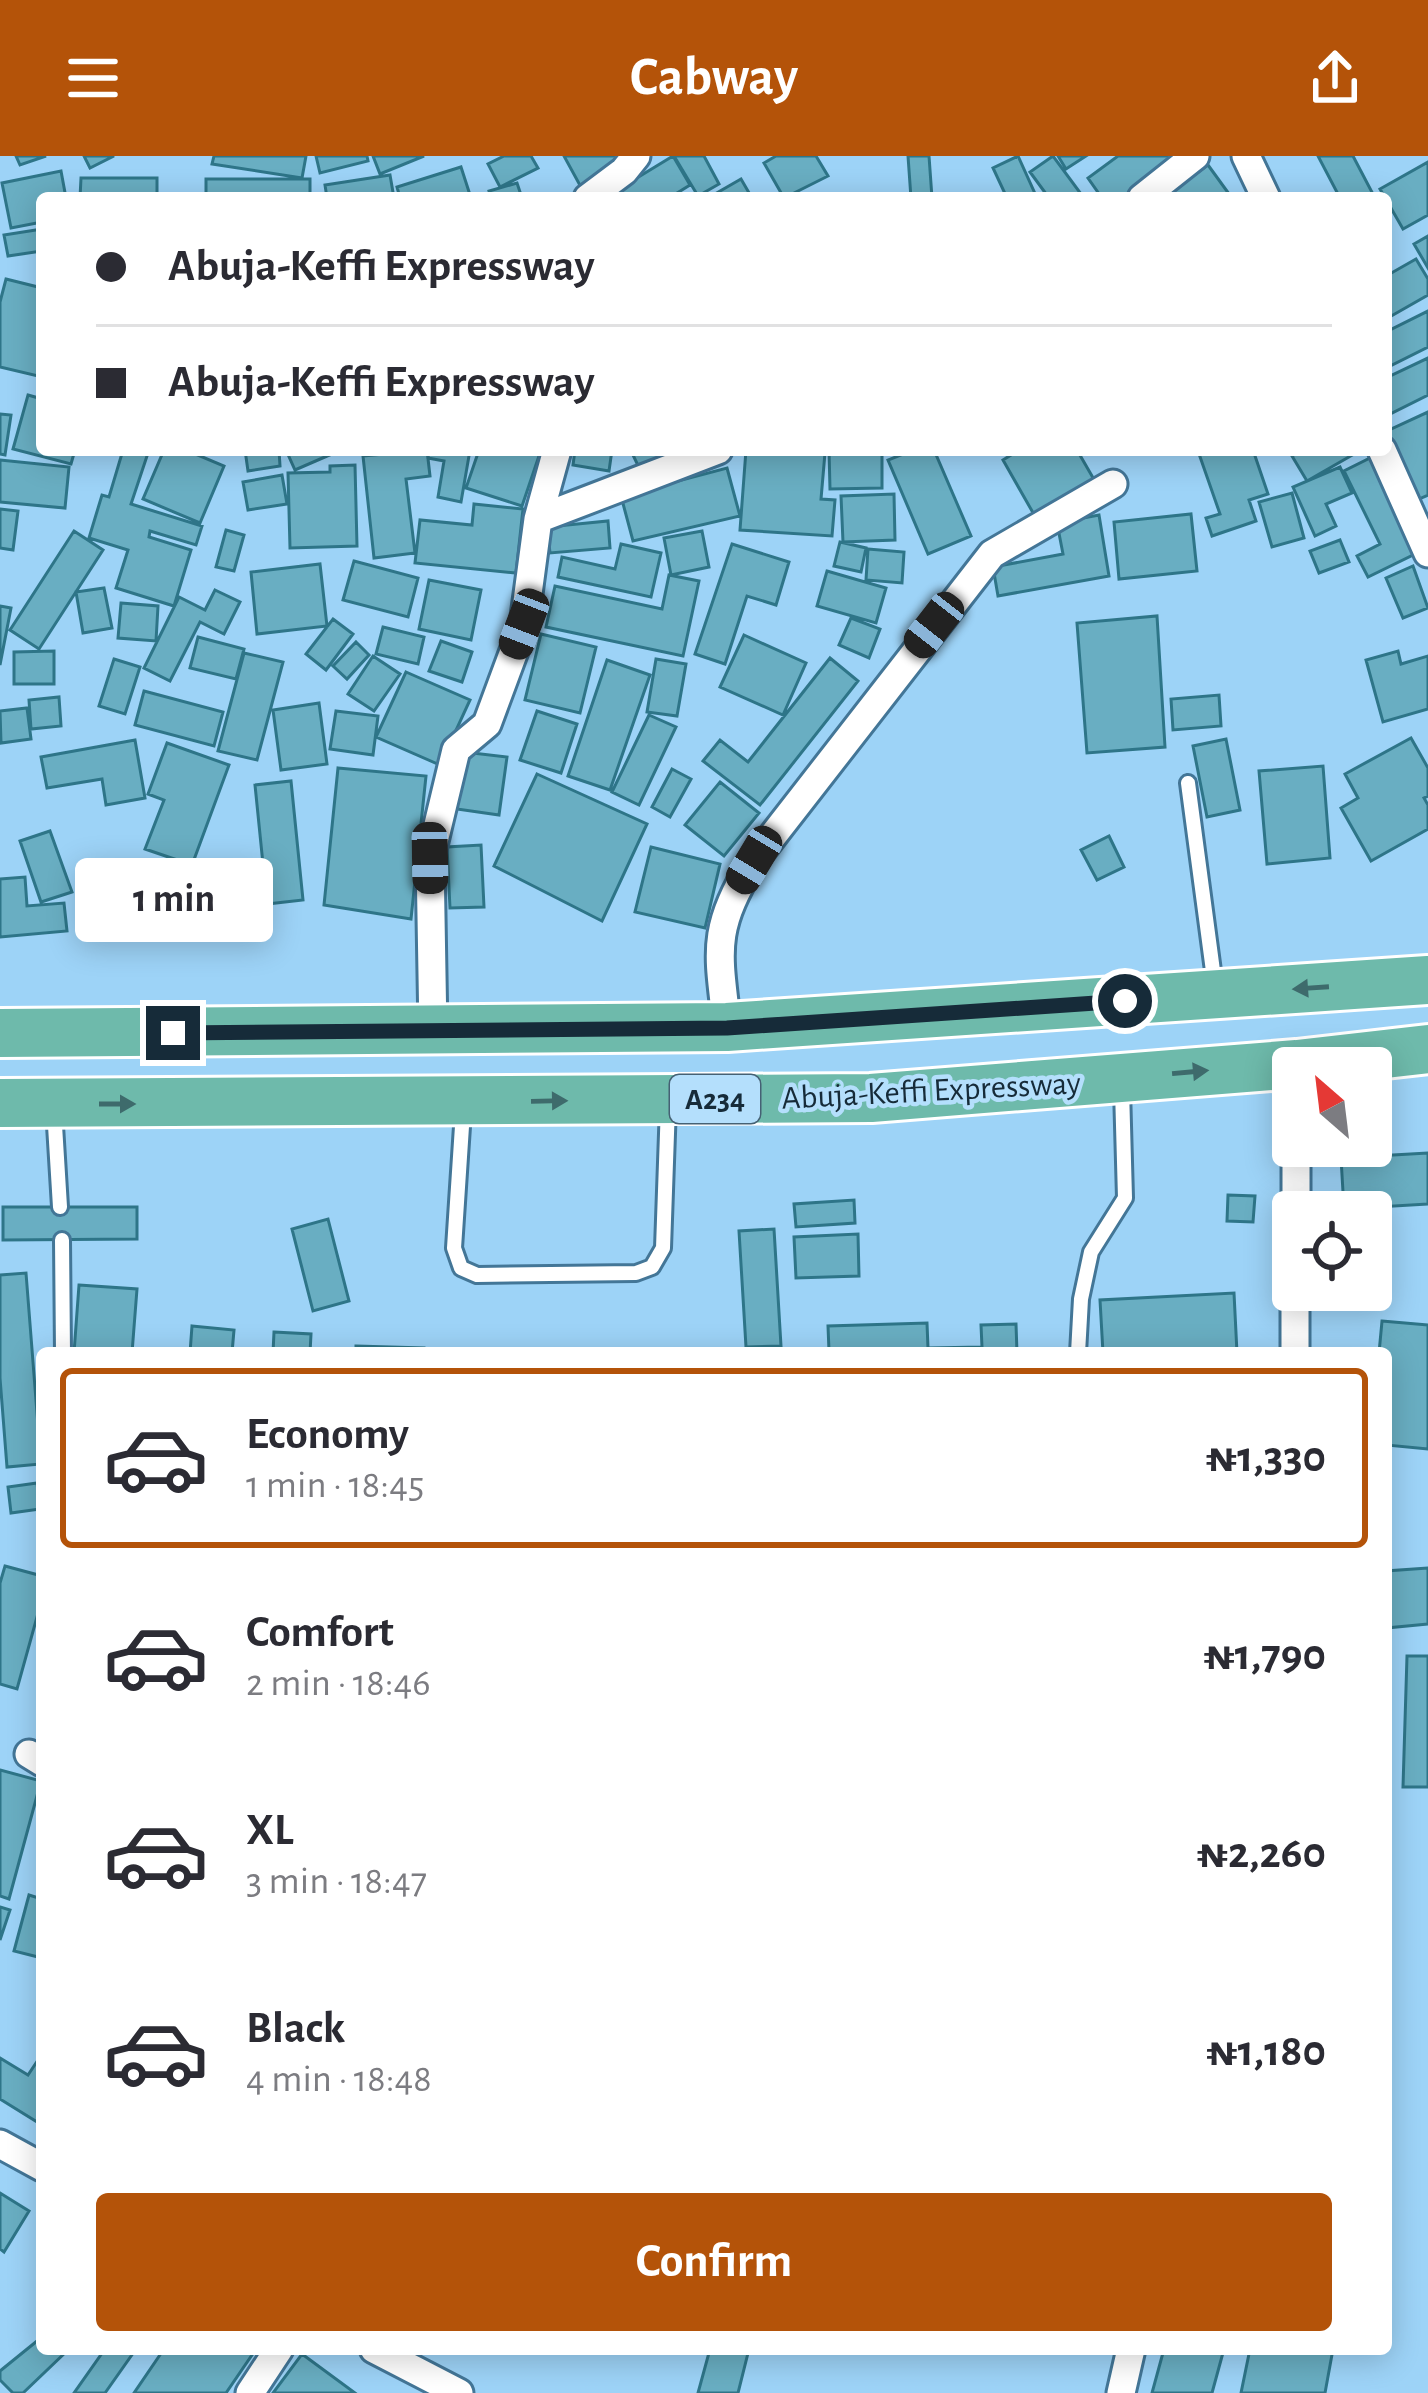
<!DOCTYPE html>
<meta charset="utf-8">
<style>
:root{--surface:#fff;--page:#f2f2f3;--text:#2b2b33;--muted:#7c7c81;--line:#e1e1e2;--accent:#b45309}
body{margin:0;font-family:"Alegreya Sans",sans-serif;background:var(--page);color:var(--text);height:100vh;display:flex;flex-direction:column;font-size:45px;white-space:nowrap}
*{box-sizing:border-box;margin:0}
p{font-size:39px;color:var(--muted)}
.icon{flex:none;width:66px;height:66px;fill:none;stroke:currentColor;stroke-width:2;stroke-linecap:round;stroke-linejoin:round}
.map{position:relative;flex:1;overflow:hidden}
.panel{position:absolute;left:36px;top:1191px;width:1356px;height:1008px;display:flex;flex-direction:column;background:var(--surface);border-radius:12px;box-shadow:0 6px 30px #0003}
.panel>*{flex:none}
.top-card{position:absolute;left:36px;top:36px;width:1356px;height:264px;border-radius:12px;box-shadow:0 6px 30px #0003;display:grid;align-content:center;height:264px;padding:0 60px;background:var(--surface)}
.needle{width:78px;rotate:332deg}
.fabs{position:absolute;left:1272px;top:891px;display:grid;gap:24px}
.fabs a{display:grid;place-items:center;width:120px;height:120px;border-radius:12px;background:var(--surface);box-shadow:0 6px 30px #0003;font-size:60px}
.end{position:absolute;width:54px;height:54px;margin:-27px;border:15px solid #162b39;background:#fff;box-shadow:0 0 0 6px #fff}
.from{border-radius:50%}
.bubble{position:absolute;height:84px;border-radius:12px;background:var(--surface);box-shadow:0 6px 30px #0003;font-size:39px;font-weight:700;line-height:84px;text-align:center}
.car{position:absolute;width:36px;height:72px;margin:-36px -18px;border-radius:15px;box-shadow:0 0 9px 3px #0007;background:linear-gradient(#222 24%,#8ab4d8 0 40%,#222 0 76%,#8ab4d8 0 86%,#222 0)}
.top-card b{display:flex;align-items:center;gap:42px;height:114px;font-size:45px}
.top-card b+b{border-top:3px solid var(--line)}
.top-card i{width:30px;height:30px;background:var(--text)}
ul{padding:21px 0 0;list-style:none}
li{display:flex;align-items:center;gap:36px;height:180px;margin:0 24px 18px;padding:0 36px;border:6px solid transparent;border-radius:12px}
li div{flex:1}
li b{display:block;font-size:45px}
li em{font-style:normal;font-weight:700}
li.active{border-color:var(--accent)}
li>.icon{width:108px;height:108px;stroke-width:1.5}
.button{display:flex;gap:24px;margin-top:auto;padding:24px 60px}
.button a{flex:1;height:138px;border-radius:12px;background:var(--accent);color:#fff;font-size:48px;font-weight:700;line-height:138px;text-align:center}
header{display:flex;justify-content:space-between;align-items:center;height:156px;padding:0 60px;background:var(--accent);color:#fff;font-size:54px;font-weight:700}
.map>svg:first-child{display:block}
</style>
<header><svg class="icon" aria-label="menu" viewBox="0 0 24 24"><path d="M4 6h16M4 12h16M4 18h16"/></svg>Cabway<svg class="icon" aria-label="share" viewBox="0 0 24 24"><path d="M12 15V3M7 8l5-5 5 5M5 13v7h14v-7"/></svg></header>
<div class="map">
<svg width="1428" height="2237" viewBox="0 0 1428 2237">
<rect width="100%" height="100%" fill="#9dd3f7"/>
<path fill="#69aec2" stroke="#2e7588" stroke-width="3" d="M16 0H46L20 9Z
M84 0H114L90 12Z
M214 0H306L302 22 212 8Z
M316 0H367L368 5 320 17Z
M373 0H424L380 18Z
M504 0H531L538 12 500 31 488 8Z
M564 0H615L621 11 582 33Z
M673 0 690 29 669 42H604Z
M674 0H704L719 28 698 40Z
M776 0H816L828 20 784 42 764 7Z
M908 0H929L932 42H911Z
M1018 0 1037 42H1007L993 12Z
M1053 0 1084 42H1049L1030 16Z
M1058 0H1086L1066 13Z
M1118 0H1186L1127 42H1102L1088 22Z
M1318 0H1353L1375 42H1340Z
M1428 6V59L1403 73 1380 33Z
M1208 9 1232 42H1162Z
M461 11 471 42H400L397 31Z
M61 15 66 42H42V66L11 72 2 27Z
M390 19 394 42H327L325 29Z
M81 22H157V42H80Z
M206 23H310V42H206Z
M741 23 752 42H708Z
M517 27 522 42H491L489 35Z
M42 73V95L8 100 4 79Z
M1428 80V112L1414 88Z
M1416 103 1428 123V139L1386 163V120Z
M6 123 42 132V203L38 220 0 211V146Z
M1428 155V191L1386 212V176Z
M1428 202V239L1386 260V222Z
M28 239 42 243V294H75L71 308 13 293Z
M1428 256V339L1419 343 1387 275Z
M0 258 11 259 5 299 0 298Z
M123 294H149L131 348 202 370 196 389 150 375 149 381 191 394 174 450 116 432 128 394 89 382 102 339 109 341Z
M164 294H186L224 310 200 367 143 343Z
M245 294H279L280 310 248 315Z
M286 294H341L295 314Z
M427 294 430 320 406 323 415 397 374 402 363 300Z
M429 294H470L461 346 438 341 444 305 428 302Z
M479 294H541L522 350 466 332Z
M575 294H612L609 315 573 309Z
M638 294H677L681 303 643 320 632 297Z
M746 294 825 297 821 343 835 344 832 380 740 374Z
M829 294H882V332L830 333Z
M913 294H934L971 380 928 398 888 304Z
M1019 294H1077L1096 327 1036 362 1003 304Z
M1253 294 1268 338 1249 344 1256 365 1212 380 1206 362 1220 358 1198 295Z
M1302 294H1361L1307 325 1292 300Z
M1372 301 1419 396 1368 421 1357 400 1380 388 1344 315Z
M0 304 69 311 65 352 0 346Z
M355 309 357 390 290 392 288 317 330 316V310Z
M1340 311 1352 337 1326 348 1336 370 1315 380 1293 331Z
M727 312 740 360 633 385 621 340Z
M282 319 287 348 248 354 243 326Z
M1292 337 1304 382 1272 391 1259 346Z
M894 338 895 384 843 386 841 340Z
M474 348 523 353 516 417 415 407 420 364 472 369Z
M0 353 18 355 13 394 0 392Z
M1191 358 1197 415 1119 423 1114 366Z
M1099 359 1109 420 998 440 993 411 1063 398 1057 367Z
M608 365 610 392 550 397 547 371Z
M226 374 244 379 234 415 216 411Z
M74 375 103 394 39 493 10 474Z
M702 375 709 411 671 419 664 382Z
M1340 384 1349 406 1319 417 1310 395Z
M840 386 866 392 861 416 834 410Z
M621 388 661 397 651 441 558 421 562 401 615 413Z
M732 388 789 406 776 449 747 440 725 508 695 498Z
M868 393 904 396 902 427 866 424Z
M354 405 418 422 408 461 343 444Z
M320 408 327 470 257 478 251 416Z
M1413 410 1428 452 1403 462 1386 422Z
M827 415 886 432 876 467 817 450Z
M669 419 699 425 683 500 546 471 555 430 662 453Z
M429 424 481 434 471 484 419 473Z
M104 432 112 472 83 477 76 436Z
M215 434 240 446 224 478 200 466 170 525 144 512 179 441 205 454Z
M121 447 158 450 156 485 118 482Z
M0 450 11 452 0 509Z
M1157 460 1165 591 1087 597 1077 467Z
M851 462 880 473 869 502 839 489Z
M333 463 353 478 326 514 306 498Z
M383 471 424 481 418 508 376 498Z
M541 478 596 491 580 557 525 544Z
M744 479 806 507 783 559 720 531Z
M198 481 244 493 236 523 190 512Z
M441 485 472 496 462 526 429 515Z
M356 486 369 499 347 523 333 510Z
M54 495V528H14V496Z
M1398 495 1401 508 1428 500V553L1383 566 1366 504Z
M244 497 283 506 257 604 218 595Z
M373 500 400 518 374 555 348 538Z
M830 502 858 525 760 649 703 605 720 584 748 606Z
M114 503 140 511 125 558 99 550Z
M656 503 686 508 677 560 647 556Z
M607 504 650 519 610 634 568 620Z
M406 516 470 544 440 609 376 581Z
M144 535 223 556 214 590 135 569Z
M1219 539 1221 570 1173 574 1171 543Z
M59 541 61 570 31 573 29 544Z
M319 547 327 608 281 614 273 554Z
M27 552 31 583 1 587 0 555Z
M336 555 378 560 373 599 330 593Z
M537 555 577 568 561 617 520 604Z
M649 559 676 571 639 649 612 636Z
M1411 582 1428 612V640L1424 642 1428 649V673L1371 705 1341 652 1358 642 1345 618Z
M1226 583 1240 654 1207 661 1193 590Z
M135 584 145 642 106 649 102 623 47 632 41 601Z
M167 587 229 609 192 709 145 693 164 644 148 638Z
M464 596 507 601 499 659 457 653Z
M1323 610 1330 702 1267 708 1259 615Z
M338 612 426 620 411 763 324 749Z
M672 613 691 623 670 661 652 651Z
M537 618 647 668 602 765 494 710Z
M291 625 303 744 267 748 255 629Z
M720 626 759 657 724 700 685 669Z
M50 675 72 736 41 746 20 685Z
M1109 680 1124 711 1097 724 1081 694Z
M481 689 484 751 450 752 447 691Z
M651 691 720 708 705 772 635 756Z
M25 721 27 750 64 747 67 775 0 781V723Z
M158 724 161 753 135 755 133 726Z
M1428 997V1048L1344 1053 1341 1002Z
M1228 1039 1255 1040 1253 1066 1227 1065Z
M854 1044 855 1067 796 1071 794 1048Z
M3 1051H137V1083L3 1084Z
M328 1063 349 1145 313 1155 292 1073Z
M774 1073 781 1190 746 1191 739 1075Z
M858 1078 859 1120 796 1122 794 1081Z
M26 1117 41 1308 7 1311 0 1222V1119Z
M79 1129 137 1133 132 1197H74Z
M1234 1137 1237 1197H1103L1100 1144Z
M1382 1165 1428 1169V1293L1386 1289V1197H1379Z
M927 1167 928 1192 982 1191 981 1169 1016 1168 1017 1197H806L829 1195 828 1170Z
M192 1170 234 1174 232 1197H190Z
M274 1176 311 1178 310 1197H273Z
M356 1190 424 1192V1197H356Z
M37 1327 40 1353 11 1357 8 1331Z
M5 1410 42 1420V1443L17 1533 0 1528V1427Z
M1428 1412V1468L1386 1472V1415Z
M1407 1500H1428V1631H1403Z
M0 1614 41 1625 9 1743 0 1740Z
M29 1739 42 1743V1802L14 1795Z
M0 1751 10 1754 0 1784Z
M42 1898V1969L0 1943V1902L28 1919Z
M0 2037 29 2055 4 2096 0 2093Z
M42 2181V2193H69L23 2237H13L0 2224V2215Z
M105 2193H136L105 2237H74Z
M164 2193H256L226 2237H134Z
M710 2193H749L738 2237H698Z
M1164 2193H1224L1212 2237H1152Z
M1250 2193H1333L1325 2237H1241Z
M302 2198 355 2237H273Z"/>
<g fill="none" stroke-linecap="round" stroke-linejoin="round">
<g stroke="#437697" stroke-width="20">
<path id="service" d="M1188 627 1215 830
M54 953 60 1051
M463 955 454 1092 461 1112 477 1119 636 1117 652 1111 663 1092 668 949
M62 1084 63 1197
M1078 1197 1081 1143 1091 1096 1125 1042 1122 933"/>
</g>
<g stroke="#437697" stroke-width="33">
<path id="minor" d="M1246 0 1266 42
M588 42 624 15 636 0
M1142 42 1195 0
M1382 294 1428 397
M538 363 718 294
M727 871C718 793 711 775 754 704L992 398 1113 328
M433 876 430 702 456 594 487 568 524 468 538 363 557 294
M1296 1056V990
M1295 1197V1134
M29 1598 42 1606
M0 1988 42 2011
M374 2193 459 2237
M250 2237 279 2193
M1121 2237 1131 2193"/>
</g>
<g stroke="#fff" stroke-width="54">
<path id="trunk" d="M0 877 727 871 1428 824
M0 947 871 942 1297 908 1428 893"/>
</g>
<use href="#service" stroke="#fff" stroke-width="14"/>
<use href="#minor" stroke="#fff" stroke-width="27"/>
<use href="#trunk" stroke="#6ebaab" stroke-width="48"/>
</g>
<defs><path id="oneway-solid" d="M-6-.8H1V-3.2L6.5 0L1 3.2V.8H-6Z" transform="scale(3)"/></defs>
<g fill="#3e6b6c">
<use href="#oneway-solid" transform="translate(1311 832) rotate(176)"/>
<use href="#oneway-solid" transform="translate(1190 916) rotate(-5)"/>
<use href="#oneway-solid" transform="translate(549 945) rotate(-1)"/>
<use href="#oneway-solid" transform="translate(117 948)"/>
</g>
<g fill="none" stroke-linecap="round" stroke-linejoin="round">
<path stroke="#162b39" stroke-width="15" d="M173 877 727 872 1125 845"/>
</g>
<g text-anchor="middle" stroke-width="9" stroke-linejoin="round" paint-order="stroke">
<rect fill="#b4dffc" stroke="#456174" stroke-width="3" x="670" y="919" width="90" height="48" rx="9"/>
<g font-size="30" font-weight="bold" fill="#162b39">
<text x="715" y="953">A234</text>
</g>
<g font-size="33" fill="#162b39" stroke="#b4dffc">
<text transform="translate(931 933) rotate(-3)" y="12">Abuja-Keffi Expressway</text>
</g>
</g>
</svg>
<div class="fabs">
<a><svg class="needle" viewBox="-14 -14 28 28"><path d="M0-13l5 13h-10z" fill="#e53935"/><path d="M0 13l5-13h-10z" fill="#7c7c81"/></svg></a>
<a><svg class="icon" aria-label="locate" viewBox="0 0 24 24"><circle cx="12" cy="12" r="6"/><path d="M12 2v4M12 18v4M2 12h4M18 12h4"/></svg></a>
</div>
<i class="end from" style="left:1125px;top:845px"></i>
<i class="end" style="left:173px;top:877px"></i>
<div class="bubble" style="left:75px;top:702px;width:198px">1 min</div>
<i class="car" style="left:524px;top:468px;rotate:201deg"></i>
<i class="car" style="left:934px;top:469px;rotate:218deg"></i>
<i class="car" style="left:430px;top:702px;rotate:179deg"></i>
<i class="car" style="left:754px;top:704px;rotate:211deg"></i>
<div class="top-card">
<b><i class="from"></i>Abuja-Keffi Expressway</b>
<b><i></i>Abuja-Keffi Expressway</b>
</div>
<section class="panel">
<ul>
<li class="active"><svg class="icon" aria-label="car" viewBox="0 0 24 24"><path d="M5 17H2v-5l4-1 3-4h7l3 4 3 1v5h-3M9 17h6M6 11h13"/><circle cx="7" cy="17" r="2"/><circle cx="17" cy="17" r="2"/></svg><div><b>Economy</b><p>1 min · 18:45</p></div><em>₦1,330</em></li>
<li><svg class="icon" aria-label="car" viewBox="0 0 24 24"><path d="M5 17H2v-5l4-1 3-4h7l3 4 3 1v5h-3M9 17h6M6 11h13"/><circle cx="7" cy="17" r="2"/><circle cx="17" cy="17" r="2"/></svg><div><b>Comfort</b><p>2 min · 18:46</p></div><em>₦1,790</em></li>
<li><svg class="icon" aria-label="car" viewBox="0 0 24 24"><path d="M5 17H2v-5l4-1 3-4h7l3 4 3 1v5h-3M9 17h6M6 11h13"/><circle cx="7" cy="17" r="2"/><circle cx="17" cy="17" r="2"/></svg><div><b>XL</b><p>3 min · 18:47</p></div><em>₦2,260</em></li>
<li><svg class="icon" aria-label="car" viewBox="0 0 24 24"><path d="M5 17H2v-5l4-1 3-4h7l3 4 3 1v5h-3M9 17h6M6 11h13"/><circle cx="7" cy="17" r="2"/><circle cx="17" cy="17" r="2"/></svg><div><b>Black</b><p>4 min · 18:48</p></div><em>₦1,180</em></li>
</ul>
<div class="button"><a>Confirm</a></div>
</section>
</div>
